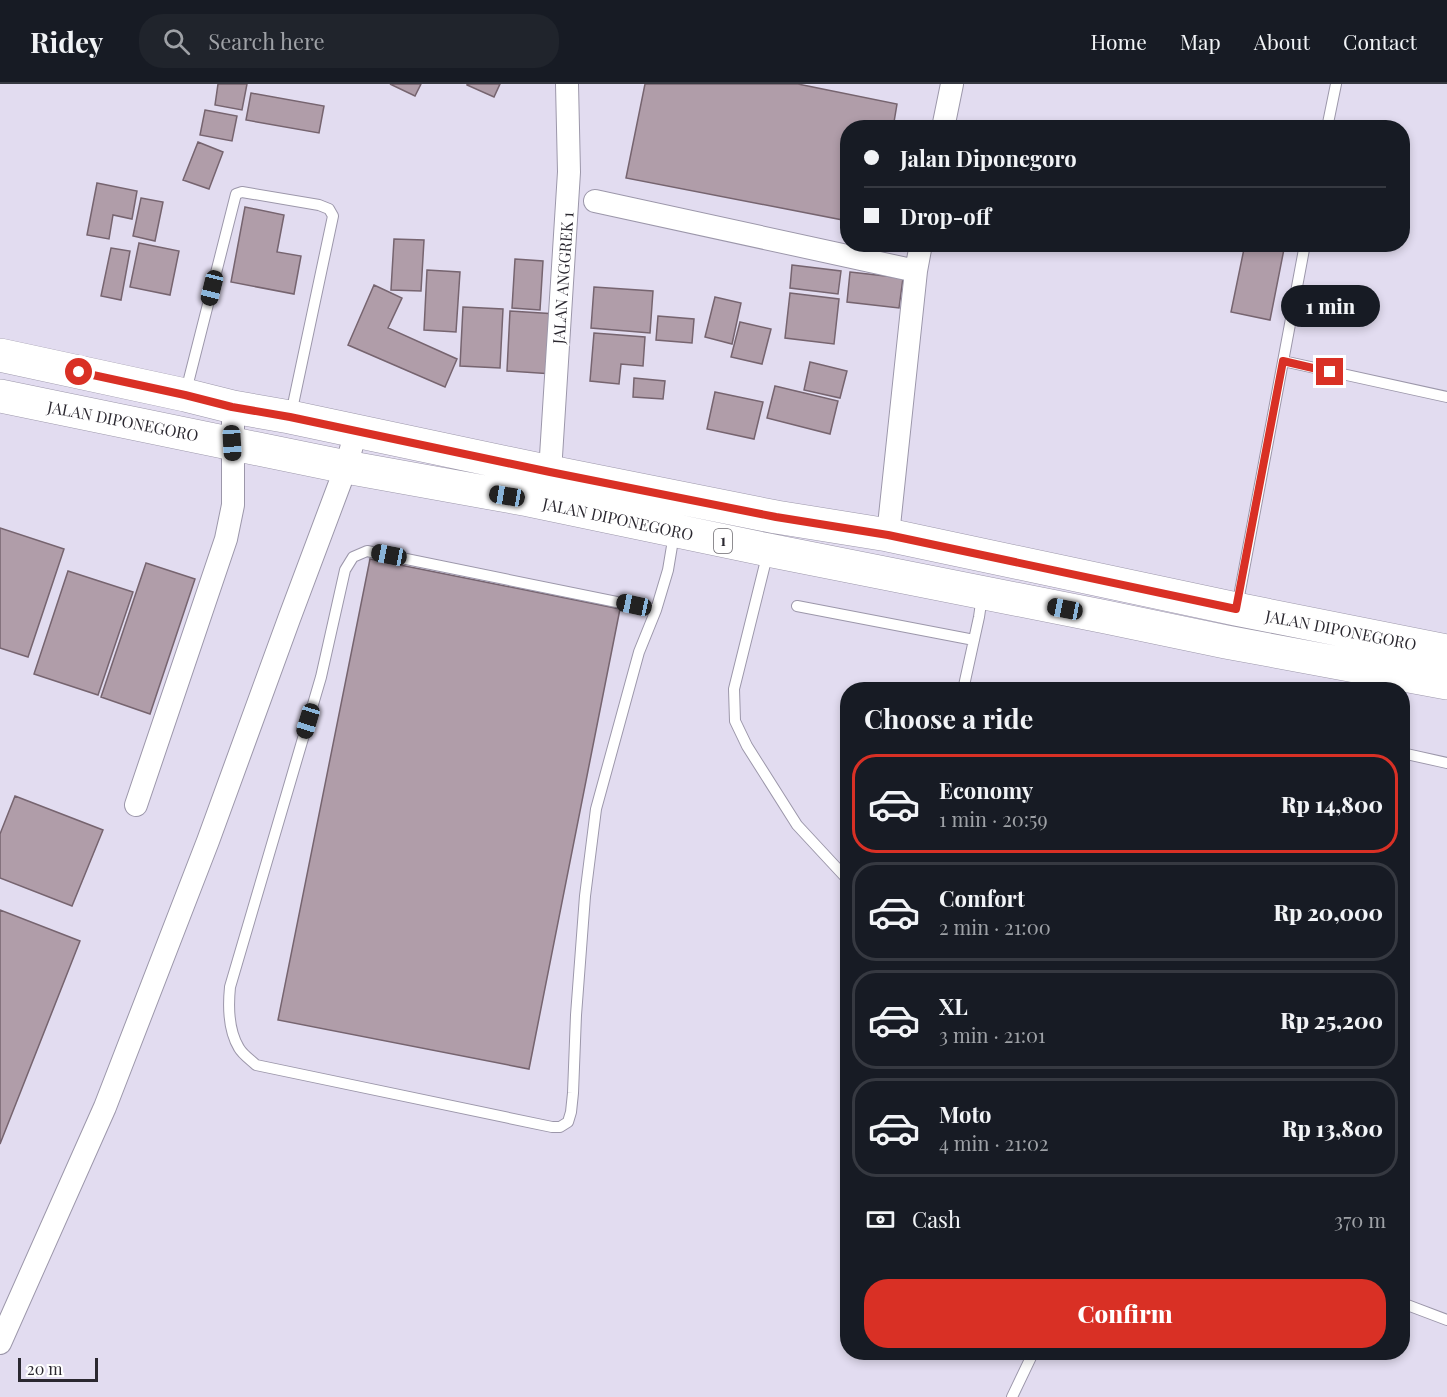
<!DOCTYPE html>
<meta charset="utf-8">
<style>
:root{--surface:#171b24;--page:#20242c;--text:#f1f3f6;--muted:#9ea1a6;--line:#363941;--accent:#d93025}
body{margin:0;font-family:"Playfair Display",serif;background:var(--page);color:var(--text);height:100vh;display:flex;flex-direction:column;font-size:22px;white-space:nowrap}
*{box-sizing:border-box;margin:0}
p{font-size:20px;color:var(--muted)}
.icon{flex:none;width:33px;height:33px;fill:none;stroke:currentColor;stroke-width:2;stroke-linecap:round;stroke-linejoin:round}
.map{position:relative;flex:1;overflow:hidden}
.drawer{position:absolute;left:840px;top:598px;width:570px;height:678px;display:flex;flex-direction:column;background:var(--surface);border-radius:24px;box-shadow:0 3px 9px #0003}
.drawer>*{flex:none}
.banner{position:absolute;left:840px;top:36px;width:570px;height:132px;border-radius:24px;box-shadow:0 3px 9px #0003;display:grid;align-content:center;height:132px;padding:0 24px;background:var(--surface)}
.scale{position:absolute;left:18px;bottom:15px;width:80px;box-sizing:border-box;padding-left:6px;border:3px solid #2b2830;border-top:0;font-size:16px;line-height:21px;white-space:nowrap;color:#2b2830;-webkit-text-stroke:4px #fff;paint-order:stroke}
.end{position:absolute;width:27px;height:27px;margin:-14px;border:8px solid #d93025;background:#fff;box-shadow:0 0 0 3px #fff}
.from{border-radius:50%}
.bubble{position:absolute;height:42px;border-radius:21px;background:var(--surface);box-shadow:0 3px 9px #0003;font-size:20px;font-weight:800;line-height:42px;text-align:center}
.car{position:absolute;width:18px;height:36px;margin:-18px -9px;border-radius:8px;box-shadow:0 0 4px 2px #0007;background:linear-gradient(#222 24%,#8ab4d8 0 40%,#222 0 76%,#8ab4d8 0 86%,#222 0)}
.banner b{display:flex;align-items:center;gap:21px;height:57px;font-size:22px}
.banner b+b{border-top:2px solid var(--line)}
.banner i{width:15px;height:15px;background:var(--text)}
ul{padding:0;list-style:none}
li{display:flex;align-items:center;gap:18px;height:99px;margin:0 12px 9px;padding:0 12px;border:3px solid var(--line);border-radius:24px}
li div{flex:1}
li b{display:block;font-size:22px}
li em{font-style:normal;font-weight:800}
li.selected{border-color:var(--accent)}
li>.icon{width:54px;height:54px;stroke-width:1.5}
h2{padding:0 24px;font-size:27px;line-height:72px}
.pay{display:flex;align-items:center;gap:15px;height:66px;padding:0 24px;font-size:22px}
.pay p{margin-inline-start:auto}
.primary-button{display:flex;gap:12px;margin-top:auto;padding:12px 24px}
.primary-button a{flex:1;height:69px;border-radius:24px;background:var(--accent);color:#fff;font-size:24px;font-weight:800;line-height:69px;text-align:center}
header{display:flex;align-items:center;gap:36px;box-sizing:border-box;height:84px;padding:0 30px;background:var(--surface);border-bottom:2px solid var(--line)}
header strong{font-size:28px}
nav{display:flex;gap:33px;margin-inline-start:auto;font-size:21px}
.search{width:420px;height:54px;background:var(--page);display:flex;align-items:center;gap:15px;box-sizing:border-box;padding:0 21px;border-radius:24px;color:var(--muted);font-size:22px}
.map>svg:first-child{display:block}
</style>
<header>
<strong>Ridey</strong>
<div class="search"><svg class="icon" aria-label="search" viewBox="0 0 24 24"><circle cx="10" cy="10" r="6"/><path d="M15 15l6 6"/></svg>Search here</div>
<nav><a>Home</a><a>Map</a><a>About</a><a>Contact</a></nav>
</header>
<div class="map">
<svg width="1447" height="1313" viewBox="0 0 1447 1313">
<rect width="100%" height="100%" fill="#e2dcf0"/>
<path fill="#b09da9" stroke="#76646f" stroke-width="1.5" d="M218 0H247L242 26 215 21Z
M390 0H421L415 12Z
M467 0H500L494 13 467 1Z
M645 0H798L897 20 893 44H848V137L626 94Z
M251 9 324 22 319 49 246 36Z
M205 26 237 32 232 57 200 51Z
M1268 40 1287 44H1267Z
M198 58 223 68 209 105 183 96Z
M97 99 137 107 132 135 113 131 109 155 87 151Z
M141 114 163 118 155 157 133 152Z
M245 123 284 131 277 168 301 172 294 210 231 198Z
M394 155 424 156 421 207 391 206Z
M139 159 179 167 170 211 130 203Z
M1245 160H1285L1270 236 1231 228Z
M111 164 130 167 121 216 101 212Z
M515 175 543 177 540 226 512 224Z
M792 181 841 187 838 210 790 204Z
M427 186 460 188 456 248 424 246Z
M850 188 903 194 899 224 847 218Z
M374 201 402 214 388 244 457 275 445 303 348 261Z
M594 203 653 207 650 249 591 244Z
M790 209 839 215 834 260 785 254Z
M715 213 741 219 732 260 705 253Z
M463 223 503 225 500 284 460 282Z
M510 227 557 230 553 290 507 287Z
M658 232 694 235 692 259 656 256Z
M740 238 771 245 762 280 731 273Z
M594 249 645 253 643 282 621 280 619 300 590 297Z
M810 278 847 287 840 314 804 306Z
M634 294 665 297 663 315 633 313Z
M775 302 838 317 830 350 767 334Z
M715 308 763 318 754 355 707 345Z
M0 444 64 465 28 573 0 564Z
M370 475 620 525 529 985 278 936Z
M146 479 195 495 150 630 101 613Z
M68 487 133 508 98 611 34 590Z
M15 712 103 746 72 822 0 794V750Z
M0 826 80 857 0 1060Z"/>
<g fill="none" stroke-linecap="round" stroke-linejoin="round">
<g stroke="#9c97aa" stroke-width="12">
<path id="service" d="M1327 44 1336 0
M1283 277 1447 313
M186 307 236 110 242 108 319 121 329 125 333 132 291 330
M768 468 734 605 735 637 747 662 797 741 848 796
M797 522 974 556
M1237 523 1305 160
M656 526 367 467 353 473 345 486 321 593 230 903C228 923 228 946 239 964 243 971 251 976 256 981L552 1043H560L568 1038 571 1028 573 1009 576 931 585 812 596 725 639 568 656 526 668 486 674 450
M963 606 979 533 982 512
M1402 669 1447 679
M1402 1219 1447 1236
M1012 1313 1033 1269"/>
</g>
<g stroke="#9c97aa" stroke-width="24">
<path id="minor" d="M943 44 952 0
M595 117 916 187 888 451
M916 187 921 160
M550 388 569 88 567 0
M136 721 226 455 233 421V323
M0 1259 105 1023 208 757 289 535 346 383 356 347"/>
</g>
<g stroke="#9c97aa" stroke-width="34">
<path id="trunk" d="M0 271 185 311 233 323 290 333 550 388 776 433 888 451 1236 525 1447 567
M0 312 346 383 529 416 768 466 1106 533 1226 558 1447 599"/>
</g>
<use href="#service" stroke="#fff" stroke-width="10"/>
<use href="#minor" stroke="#fff" stroke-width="22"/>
<use href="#trunk" stroke="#fff" stroke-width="33"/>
</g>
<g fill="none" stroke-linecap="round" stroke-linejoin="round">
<path stroke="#d93025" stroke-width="8" d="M79 288 185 311 232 323 290 333 550 388 776 433 888 451 1236 525 1283 277 1330 288"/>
</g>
<g text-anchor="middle" stroke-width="4.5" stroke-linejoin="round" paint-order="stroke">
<rect fill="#fff" stroke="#6b686e" stroke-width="1.5" x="714" y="445" width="18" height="24" rx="4.5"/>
<g font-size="15" font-weight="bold" fill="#2b2830">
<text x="723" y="462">1</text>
</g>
<g font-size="16" fill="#2b2830" stroke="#fff">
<text transform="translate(563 194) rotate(-86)" y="6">JALAN ANGGREK 1</text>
<text transform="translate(123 337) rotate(11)" y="6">JALAN DIPONEGORO</text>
<text transform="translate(618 435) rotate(12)" y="6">JALAN DIPONEGORO</text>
<text transform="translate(1341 546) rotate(11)" y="6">JALAN DIPONEGORO</text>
</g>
</g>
</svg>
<div class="scale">20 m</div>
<i class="end from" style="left:79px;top:288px"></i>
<i class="end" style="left:1330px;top:288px"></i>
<div class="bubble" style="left:1281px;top:201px;width:99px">1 min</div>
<i class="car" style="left:212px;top:204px;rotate:194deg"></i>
<i class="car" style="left:232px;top:359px;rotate:177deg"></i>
<i class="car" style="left:507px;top:412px;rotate:280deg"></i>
<i class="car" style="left:389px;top:471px;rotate:281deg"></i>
<i class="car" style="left:634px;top:521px;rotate:282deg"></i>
<i class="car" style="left:1065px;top:525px;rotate:281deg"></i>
<i class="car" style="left:308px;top:637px;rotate:197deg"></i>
<div class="banner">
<b><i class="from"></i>Jalan Diponegoro</b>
<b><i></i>Drop-off</b>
</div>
<section class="drawer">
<h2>Choose a ride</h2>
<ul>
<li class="selected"><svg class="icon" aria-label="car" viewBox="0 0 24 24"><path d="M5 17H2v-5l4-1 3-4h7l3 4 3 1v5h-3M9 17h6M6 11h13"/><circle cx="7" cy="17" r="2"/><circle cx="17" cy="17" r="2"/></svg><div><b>Economy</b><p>1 min · 20:59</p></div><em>Rp 14,800</em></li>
<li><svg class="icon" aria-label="car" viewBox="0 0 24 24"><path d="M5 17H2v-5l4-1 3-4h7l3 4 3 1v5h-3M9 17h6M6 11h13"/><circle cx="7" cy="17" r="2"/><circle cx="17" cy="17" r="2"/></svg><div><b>Comfort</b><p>2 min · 21:00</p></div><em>Rp 20,000</em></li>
<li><svg class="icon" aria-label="car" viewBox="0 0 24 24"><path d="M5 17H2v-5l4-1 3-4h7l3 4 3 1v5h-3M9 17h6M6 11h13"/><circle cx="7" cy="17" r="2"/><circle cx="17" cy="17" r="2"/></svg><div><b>XL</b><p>3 min · 21:01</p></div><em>Rp 25,200</em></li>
<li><svg class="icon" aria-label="car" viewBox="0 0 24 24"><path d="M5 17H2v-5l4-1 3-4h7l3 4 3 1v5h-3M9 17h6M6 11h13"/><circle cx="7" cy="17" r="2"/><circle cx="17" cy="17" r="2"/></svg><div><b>Moto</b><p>4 min · 21:02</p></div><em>Rp 13,800</em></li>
</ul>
<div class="pay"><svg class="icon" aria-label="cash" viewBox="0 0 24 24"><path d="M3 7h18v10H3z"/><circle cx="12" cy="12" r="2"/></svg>Cash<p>370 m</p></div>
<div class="primary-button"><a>Confirm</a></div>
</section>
</div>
